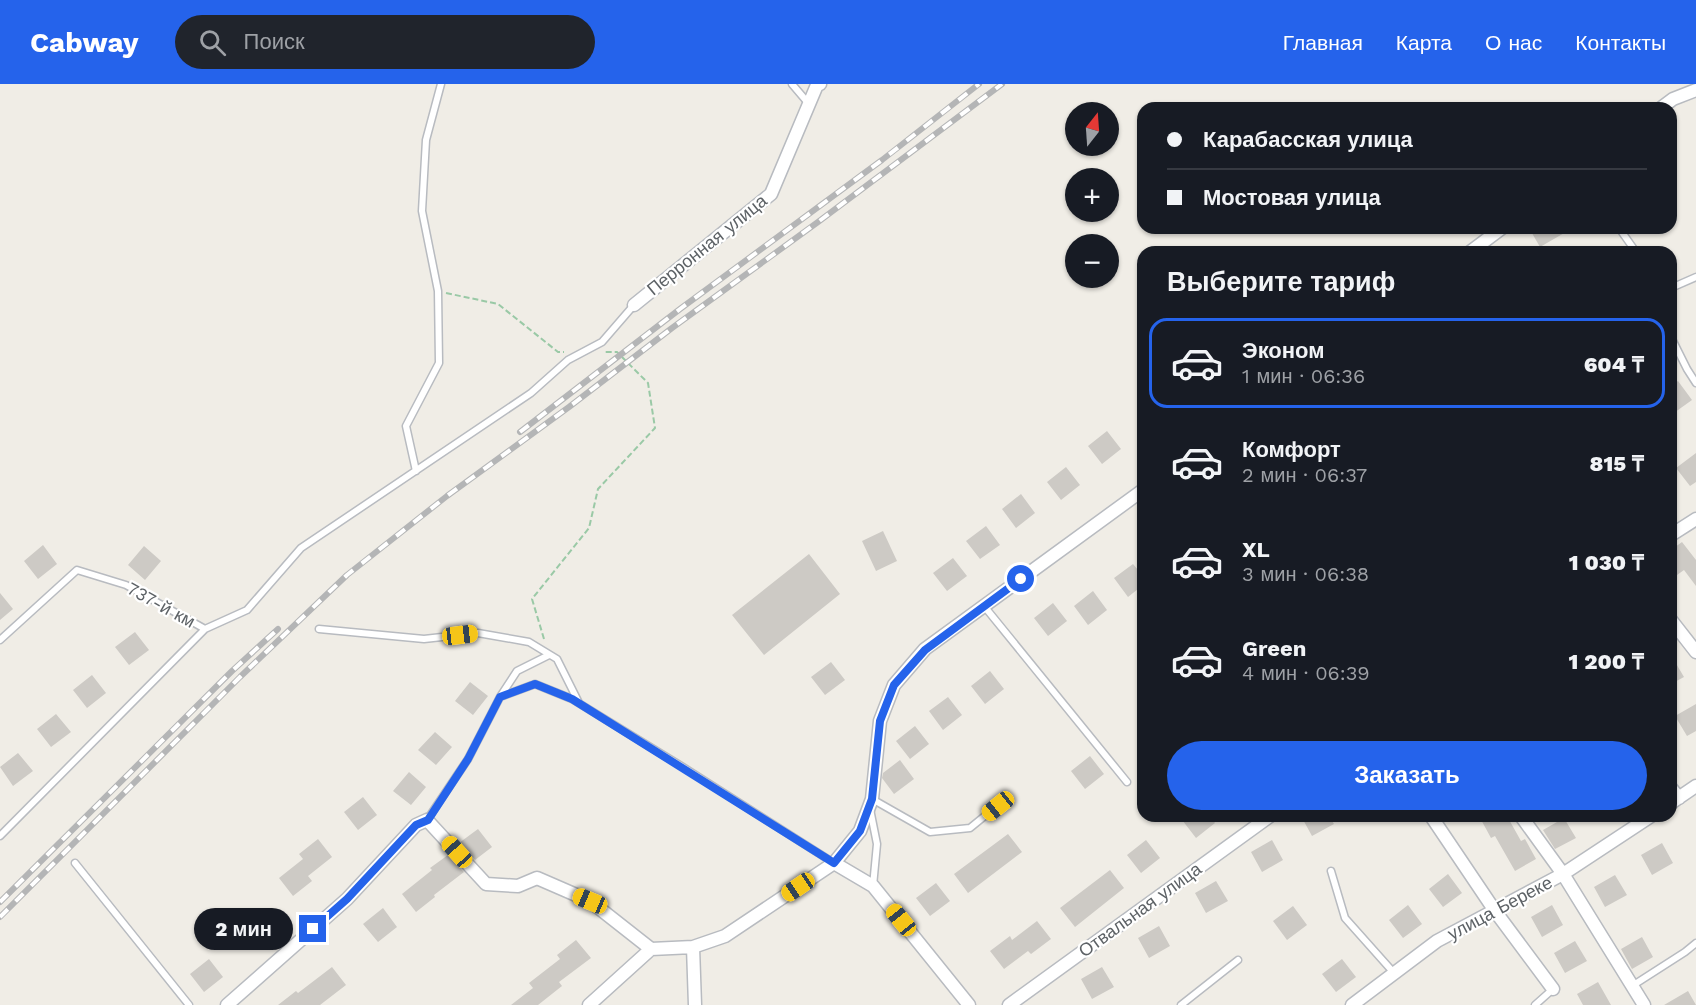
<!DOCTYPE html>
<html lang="ru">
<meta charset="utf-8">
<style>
:root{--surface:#171b24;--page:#20242c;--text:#f1f3f6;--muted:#9ea1a6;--line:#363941;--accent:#2563eb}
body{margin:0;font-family:"Work Sans",sans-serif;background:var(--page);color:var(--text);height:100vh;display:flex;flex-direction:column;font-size:22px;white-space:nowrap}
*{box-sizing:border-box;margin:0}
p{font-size:20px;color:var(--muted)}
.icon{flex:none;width:33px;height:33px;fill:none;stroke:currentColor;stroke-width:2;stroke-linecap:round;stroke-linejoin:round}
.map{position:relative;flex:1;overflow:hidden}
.details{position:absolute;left:1137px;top:162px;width:540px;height:576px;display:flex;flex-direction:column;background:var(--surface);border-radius:18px;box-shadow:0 2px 4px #0004}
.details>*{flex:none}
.banner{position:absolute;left:1137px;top:18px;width:540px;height:132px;border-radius:18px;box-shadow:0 2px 4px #0004;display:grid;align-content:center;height:132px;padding:0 30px;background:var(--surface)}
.needle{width:39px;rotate:17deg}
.controls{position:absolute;left:1065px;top:18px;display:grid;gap:12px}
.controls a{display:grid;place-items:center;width:54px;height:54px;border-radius:50%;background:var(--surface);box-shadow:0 2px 4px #0004;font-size:30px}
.end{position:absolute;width:27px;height:27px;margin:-14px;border:8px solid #2563eb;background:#fff;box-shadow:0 0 0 3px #fff}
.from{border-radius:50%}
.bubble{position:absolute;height:42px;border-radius:21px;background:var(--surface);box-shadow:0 2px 4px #0004;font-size:20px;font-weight:800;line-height:42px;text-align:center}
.car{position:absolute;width:18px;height:36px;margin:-18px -9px;border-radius:8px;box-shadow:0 0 4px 2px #0007;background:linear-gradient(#f5c518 24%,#345 0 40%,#f5c518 0 76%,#345 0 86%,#f5c518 0)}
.banner b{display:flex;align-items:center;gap:21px;height:57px;font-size:22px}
.banner b+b{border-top:2px solid var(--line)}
.banner i{width:15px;height:15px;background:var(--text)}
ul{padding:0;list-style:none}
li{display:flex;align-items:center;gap:18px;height:90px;margin:0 12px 9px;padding:0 18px;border:3px solid transparent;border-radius:18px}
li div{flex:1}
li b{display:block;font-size:22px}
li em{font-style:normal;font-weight:800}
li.current{border-color:var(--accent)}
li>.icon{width:54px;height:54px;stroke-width:1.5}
h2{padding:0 30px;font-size:27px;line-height:72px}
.cta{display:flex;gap:12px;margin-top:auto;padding:12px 30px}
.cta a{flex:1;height:69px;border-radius:36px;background:var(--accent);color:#fff;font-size:24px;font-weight:800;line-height:69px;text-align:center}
header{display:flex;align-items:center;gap:36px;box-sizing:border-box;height:84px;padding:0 30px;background:var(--accent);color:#fff}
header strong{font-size:28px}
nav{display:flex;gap:33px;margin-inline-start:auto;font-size:21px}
.search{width:420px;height:54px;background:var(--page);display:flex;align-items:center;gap:15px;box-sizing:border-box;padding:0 21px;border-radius:33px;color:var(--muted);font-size:22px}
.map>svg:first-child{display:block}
</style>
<header>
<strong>Cabway</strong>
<div class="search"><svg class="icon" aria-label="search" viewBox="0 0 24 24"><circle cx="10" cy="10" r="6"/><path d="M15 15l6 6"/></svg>Поиск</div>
<nav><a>Главная</a><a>Карта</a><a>О нас</a><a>Контакты</a></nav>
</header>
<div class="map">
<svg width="1696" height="921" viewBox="0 0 1696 921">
<rect width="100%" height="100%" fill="#f0ede6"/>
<path fill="#cdcac5" d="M1529 144H1573L1540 163Z
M1678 297 1692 316 1671 331V302Z
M1107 347 1121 365 1102 380 1088 362Z
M1696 369V398L1690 402 1676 384Z
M1066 383 1080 401 1061 416 1047 398Z
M1021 410 1035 429 1016 444 1002 425Z
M986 442 1000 461 980 475 966 457Z
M883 447 897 477 876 487 862 457Z
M1682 458 1696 476V502L1684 486 1677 491 1671 483V466Z
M43 461 57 480 38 495 24 477Z
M144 462 161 477 145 496 128 481Z
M809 470 840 510 764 571 732 531Z
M953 474 967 492 947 507 933 489Z
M1133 480 1143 492V501L1128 513 1114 494Z
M1093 507 1107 526 1088 541 1074 522Z
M0 509 13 525 0 536Z
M1053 519 1067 537 1048 552 1034 534Z
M135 548 149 566 129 581 115 563Z
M1671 571 1684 593 1671 600Z
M831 578 845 596 825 611 811 593Z
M990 587 1004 605 985 620 971 602Z
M92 591 106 609 87 624 73 606Z
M470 598 488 612 473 631 455 617Z
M948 613 962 631 943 646 929 627Z
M1696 620V647L1687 652 1675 632Z
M56 630 71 648 51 663 37 645Z
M915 642 929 660 910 675 896 657Z
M435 648 452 663 436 681 418 666Z
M18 669 33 687 13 702 0 683Z
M1090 672 1104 690 1085 705 1071 687Z
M900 676 914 695 894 710 882 694 883 689Z
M409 688 426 703 411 721 393 707Z
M363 713 377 731 358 746 344 728Z
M1179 732H1210L1215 739 1196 754Z
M1301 732H1329L1334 740 1312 752Z
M1479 732H1507L1521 757 1525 755 1536 775 1515 787 1495 752 1491 754Z
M1564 734 1576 754 1555 765 1543 746Z
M478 745 492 763 475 776 459 759Z
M1008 750 1022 768 968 809 954 790Z
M318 755 332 773 308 792 312 797 293 812 279 794 303 775 299 770Z
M1146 756 1160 774 1141 789 1127 771Z
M1272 756 1283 776 1262 788 1251 768Z
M1662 759 1673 779 1652 791 1641 771Z
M448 771 464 788 434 811 435 813 416 828 402 810 432 786 430 784Z
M1110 786 1124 804 1075 843 1060 824Z
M1448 790 1462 809 1443 823 1429 805Z
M1615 791 1627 811 1605 823 1594 803Z
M1216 797 1228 817 1206 829 1195 809Z
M936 799 950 817 930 832 916 814Z
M1408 821 1422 840 1403 854 1389 836Z
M1552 821 1563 841 1542 853 1531 833Z
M1293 822 1307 841 1287 856 1273 837Z
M383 824 397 843 378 858 363 840Z
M1037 837 1051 855 1031 870 1028 867 1004 885 990 867 1010 852 1012 856Z
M1159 842 1170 862 1149 874 1138 854Z
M1642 853 1653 873 1632 885 1621 865Z
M576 856 591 874 559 898 562 902 538 921H511L533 904 529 899 560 875 557 871Z
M1575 857 1587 877 1565 889 1554 869Z
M209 875 223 893 204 908 190 890Z
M1342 875 1356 893 1336 908 1322 890Z
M332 883 346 901 320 921H278L296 907 298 909Z
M1102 883 1114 903 1092 915 1081 895Z
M1598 898 1611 921H1583L1577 910Z
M1688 907 1696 921H1664Z"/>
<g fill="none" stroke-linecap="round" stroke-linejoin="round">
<g stroke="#b8bbc0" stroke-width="9">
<path id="lane" d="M792 0 809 20
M1619 144 1636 168
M1671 204 1696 193
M1671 253 1687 285 1696 299
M416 387 406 342 439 279 438 207 422 127 426 56 441 0
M984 522 1127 698
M319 545 424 555 478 549 529 558 557 575 579 619
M0 556 77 486 126 501 205 545
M500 613 517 587 549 571
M872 715 930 748 970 744 997 722
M870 725 877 760 873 802
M427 736 468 675 500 613 535 600 572 615 683 683 834 779
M0 752 205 545 247 526 301 464 531 309 568 276 602 258 634 221
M75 779 189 921
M1331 787 1345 834 1394 889
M1632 902 1685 868 1696 859
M1181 921 1238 876
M1535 921 1553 905"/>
</g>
<g stroke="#b8bbc0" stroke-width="15">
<path id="street" d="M1661 24 1673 15 1696 6
M1470 168 1502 144
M634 221 771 110 817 1 820 0
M1671 451 1696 435
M1671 536 1696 568
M1671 704 1679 714
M1671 719 1696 702
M1431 732 1495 827 1553 905
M1521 732 1563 790 1644 921
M834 779 873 802 969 921
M693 863 695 921
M651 865 693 863 725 852 834 779 860 747 872 715 880 637 894 601 925 565 1143 406
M227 921 347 815 416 741 427 736 486 800 518 802 537 794 590 817 651 865
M589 921 651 865
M1009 921 1270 732
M1352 921 1437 857 1563 790 1651 732"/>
</g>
<path stroke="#9ac9a6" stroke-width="2" stroke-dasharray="6 3" stroke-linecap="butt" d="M446 209 498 220 558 268H564
M544 555 532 515 589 444 598 405 655 344 648 299 617 268H605"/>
<use href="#lane" stroke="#fff" stroke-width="6"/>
<use href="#street" stroke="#fff" stroke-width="12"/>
<g stroke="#b4b5b6" stroke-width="6">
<path id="rail" d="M520 348 680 225 882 76 979 0
M0 818 232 587 278 545
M0 833 240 593 347 491 447 412 569 323 672 244 818 138 1002 0"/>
</g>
<use href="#rail" stroke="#fff" stroke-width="4" stroke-dasharray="11" stroke-linecap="butt"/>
</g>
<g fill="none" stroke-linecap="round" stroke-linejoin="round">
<path stroke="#2563eb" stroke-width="8" d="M313 845 347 815 416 741 428 736 468 675 500 613 535 600 572 615 834 779 860 747 872 715 880 637 894 601 925 566 1021 495"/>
</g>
<g text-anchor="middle" stroke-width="4.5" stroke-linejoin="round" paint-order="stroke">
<g font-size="18" fill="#5d6266" stroke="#fff">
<text transform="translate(707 161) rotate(-39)" y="6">Перронная улица</text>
<text transform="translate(161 521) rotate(29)" y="6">737-й км</text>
<text transform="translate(1500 824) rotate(-28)" y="6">улица Береке</text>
<text transform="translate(1140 826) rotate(-36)" y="6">Отвальная улица</text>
</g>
</g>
</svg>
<div class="controls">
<a><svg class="needle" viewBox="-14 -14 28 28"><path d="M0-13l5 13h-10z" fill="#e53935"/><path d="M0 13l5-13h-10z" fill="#9ea1a6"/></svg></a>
<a>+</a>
<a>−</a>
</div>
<i class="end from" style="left:1021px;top:495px"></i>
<i class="end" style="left:313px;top:845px"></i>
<div class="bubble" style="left:194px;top:824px;width:99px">2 мин</div>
<i class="car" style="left:460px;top:551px;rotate:83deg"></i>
<i class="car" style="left:998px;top:722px;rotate:231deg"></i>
<i class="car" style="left:457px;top:768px;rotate:318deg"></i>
<i class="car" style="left:798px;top:803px;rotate:236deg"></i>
<i class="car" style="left:590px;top:817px;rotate:293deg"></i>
<i class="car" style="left:901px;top:836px;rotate:321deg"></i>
<div class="banner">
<b><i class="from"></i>Карабасская улица</b>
<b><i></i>Мостовая улица</b>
</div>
<section class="details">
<h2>Выберите тариф</h2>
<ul>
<li class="current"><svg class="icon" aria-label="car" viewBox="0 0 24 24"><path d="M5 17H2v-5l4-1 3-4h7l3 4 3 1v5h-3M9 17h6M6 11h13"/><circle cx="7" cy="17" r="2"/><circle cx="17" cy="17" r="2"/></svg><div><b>Эконом</b><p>1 мин · 06:36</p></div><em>604 ₸</em></li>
<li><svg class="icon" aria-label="car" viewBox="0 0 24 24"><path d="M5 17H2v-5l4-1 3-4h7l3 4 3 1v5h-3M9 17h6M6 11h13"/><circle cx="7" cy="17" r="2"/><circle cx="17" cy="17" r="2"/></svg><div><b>Комфорт</b><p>2 мин · 06:37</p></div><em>815 ₸</em></li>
<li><svg class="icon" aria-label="car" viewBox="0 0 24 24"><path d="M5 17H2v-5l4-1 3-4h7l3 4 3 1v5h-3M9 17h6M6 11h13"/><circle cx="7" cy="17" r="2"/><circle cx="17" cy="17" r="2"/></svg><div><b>XL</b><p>3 мин · 06:38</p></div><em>1 030 ₸</em></li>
<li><svg class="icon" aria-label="car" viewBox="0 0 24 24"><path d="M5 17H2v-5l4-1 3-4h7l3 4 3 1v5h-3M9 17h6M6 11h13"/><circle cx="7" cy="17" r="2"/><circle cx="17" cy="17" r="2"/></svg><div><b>Green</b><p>4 мин · 06:39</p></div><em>1 200 ₸</em></li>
</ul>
<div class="cta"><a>Заказать</a></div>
</section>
</div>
